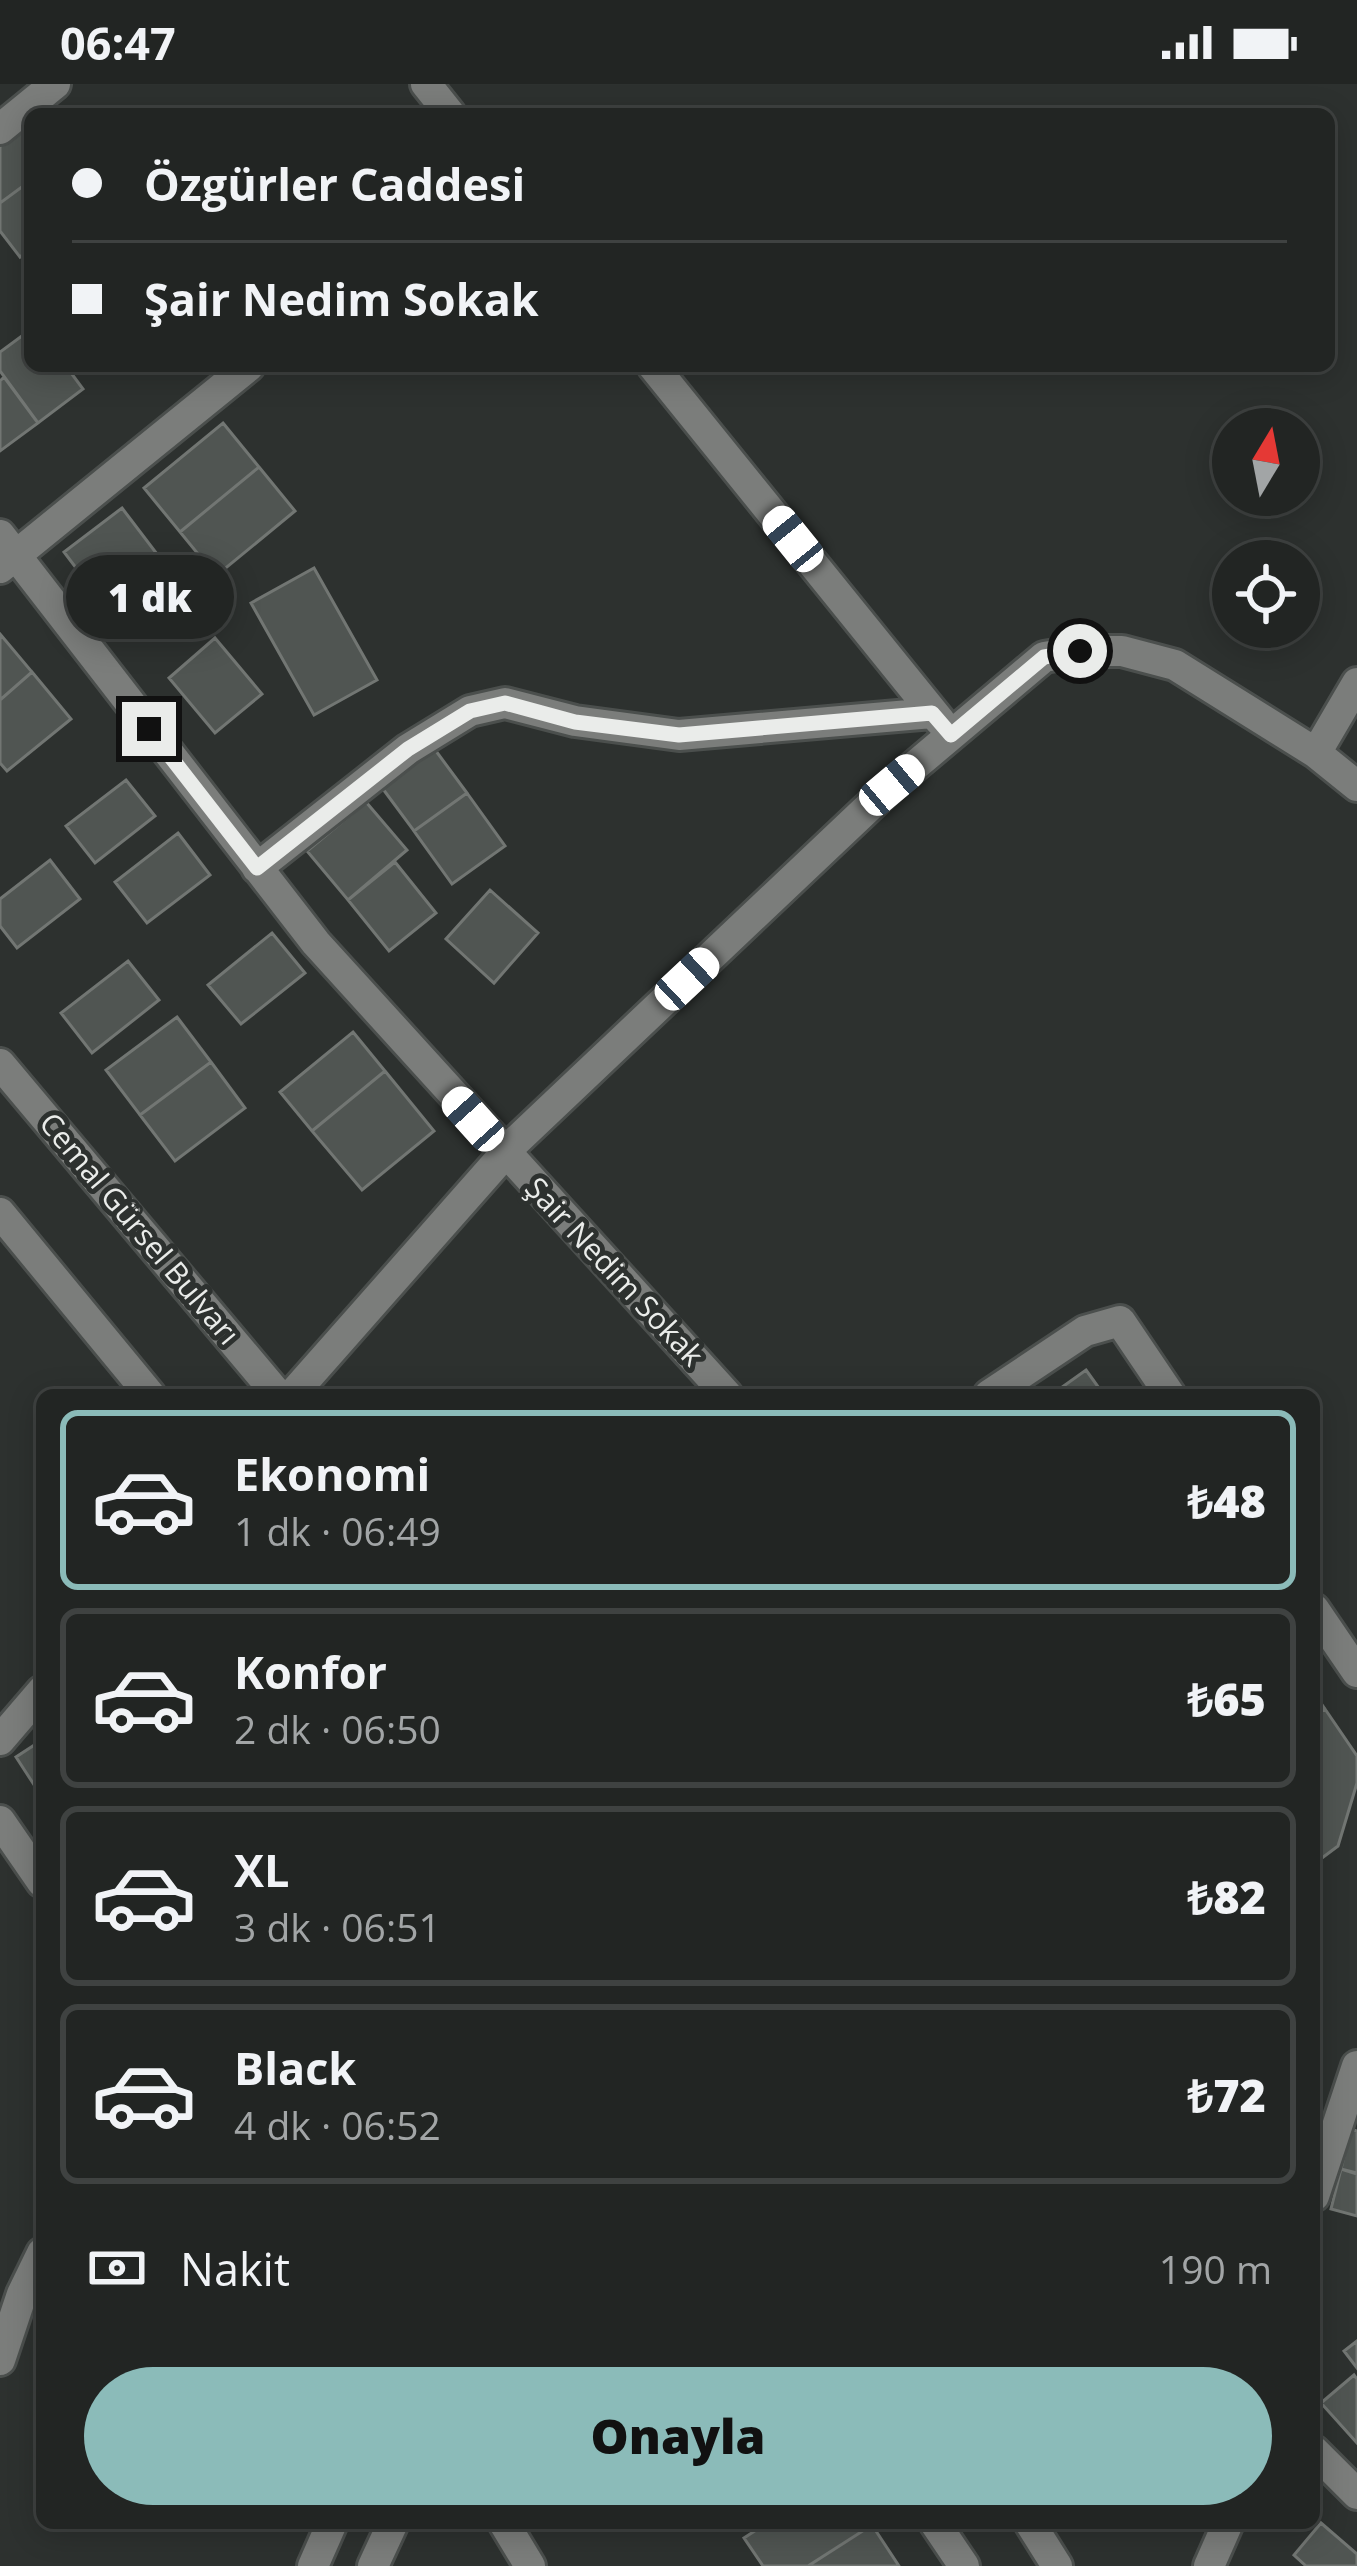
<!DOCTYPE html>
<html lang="tr">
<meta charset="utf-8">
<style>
:root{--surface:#222523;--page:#2e3130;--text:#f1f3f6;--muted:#a2a5a6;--line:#3f4241;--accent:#8bbbb9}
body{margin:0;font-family:"Open Sans",sans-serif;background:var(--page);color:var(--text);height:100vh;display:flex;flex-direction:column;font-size:45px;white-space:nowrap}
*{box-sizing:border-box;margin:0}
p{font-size:39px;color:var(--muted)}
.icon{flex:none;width:66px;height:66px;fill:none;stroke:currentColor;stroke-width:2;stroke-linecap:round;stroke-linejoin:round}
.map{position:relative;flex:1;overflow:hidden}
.drawer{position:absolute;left:36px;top:1305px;width:1284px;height:1140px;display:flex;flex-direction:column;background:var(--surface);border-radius:18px;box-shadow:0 6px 30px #0003,0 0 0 3px var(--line)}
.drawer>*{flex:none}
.hud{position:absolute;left:24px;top:24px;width:1311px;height:264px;border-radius:18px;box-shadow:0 6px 30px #0003,0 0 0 3px var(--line);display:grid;align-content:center;height:264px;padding:0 48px;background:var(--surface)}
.needle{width:78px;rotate:10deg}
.buttons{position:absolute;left:1212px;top:324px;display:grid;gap:24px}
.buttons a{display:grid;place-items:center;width:108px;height:108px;border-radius:50%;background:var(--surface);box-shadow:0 6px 30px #0003,0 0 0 3px var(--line);font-size:60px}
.end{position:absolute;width:54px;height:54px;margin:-27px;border:15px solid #eaecea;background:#111;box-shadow:0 0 0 6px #111}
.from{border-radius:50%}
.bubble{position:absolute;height:84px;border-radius:42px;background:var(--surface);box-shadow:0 6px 30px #0003,0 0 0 3px var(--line);font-size:39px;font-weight:800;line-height:84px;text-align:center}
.car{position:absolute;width:36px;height:72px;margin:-36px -18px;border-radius:15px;box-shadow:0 0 9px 3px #0007;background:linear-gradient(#fff 24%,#345 0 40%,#fff 0 76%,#345 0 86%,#fff 0)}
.hud b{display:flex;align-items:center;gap:42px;height:114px;font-size:45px}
.hud b+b{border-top:3px solid var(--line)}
.hud i{width:30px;height:30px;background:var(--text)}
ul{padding:21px 0 0;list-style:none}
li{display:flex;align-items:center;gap:36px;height:180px;margin:0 24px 18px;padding:0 24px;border:6px solid var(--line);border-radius:18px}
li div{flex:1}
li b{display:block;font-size:45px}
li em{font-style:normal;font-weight:800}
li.selected{border-color:var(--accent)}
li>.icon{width:108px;height:108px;stroke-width:1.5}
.pay{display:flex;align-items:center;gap:30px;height:132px;padding:0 48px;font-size:45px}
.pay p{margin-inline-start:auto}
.primary-button{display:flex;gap:24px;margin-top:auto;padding:24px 48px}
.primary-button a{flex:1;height:138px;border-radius:72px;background:var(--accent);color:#111;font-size:48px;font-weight:800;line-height:138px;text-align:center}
.status{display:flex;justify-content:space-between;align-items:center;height:84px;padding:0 60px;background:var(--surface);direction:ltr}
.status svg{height:33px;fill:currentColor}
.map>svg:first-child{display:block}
</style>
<div class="status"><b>06:47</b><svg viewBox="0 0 49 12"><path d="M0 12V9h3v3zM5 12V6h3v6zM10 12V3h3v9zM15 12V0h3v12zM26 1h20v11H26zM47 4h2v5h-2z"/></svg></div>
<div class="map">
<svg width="1357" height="2482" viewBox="0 0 1357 2482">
<rect width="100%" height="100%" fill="#2d312f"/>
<path fill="#505552" stroke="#727673" stroke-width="3" d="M23 43 30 51V97L0 119V60Z
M30 97V165L20 173 0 147V119Z
M30 246V282H66L83 305 38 339 0 287V268Z
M4 293 38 339 0 367V297Z
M223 339 259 383 180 448 144 404Z
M259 383 295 427 216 492 180 448Z
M122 424 160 474 101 517 64 468Z
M314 484 377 596 314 631 251 519Z
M0 550 32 588 0 616Z
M215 554 262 610 215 649 169 594Z
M32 588 71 635 7 687 0 679V616Z
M433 663 467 709 414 747 380 701Z
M126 696 155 732 95 779 66 742Z
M467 709 505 762 452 800 414 747Z
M366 718 407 766 348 816 307 767Z
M178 749 210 791 147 839 115 798Z
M50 776 80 815 17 864 0 842V815Z
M395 778 436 829 389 867 348 816Z
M490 806 538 849 494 899 446 855Z
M272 849 305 889 241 940 208 901Z
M128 877 159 916 92 969 61 929Z
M177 933 211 978 140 1031 106 986Z
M353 948 385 987 312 1047 280 1008Z
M211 978 245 1024 175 1077 140 1031Z
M385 987 434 1047 362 1106 312 1047Z
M1086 1286 1104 1311H1051Z
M1314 1609 1325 1625 1314 1632Z
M1325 1625 1357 1672V1699L1338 1762 1314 1780V1632Z
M42 1656V1708L40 1710 16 1673Z
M1351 2045 1357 2047V2089L1341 2085Z
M1341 2085 1357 2090V2132L1331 2125Z
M1357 2257V2284L1344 2267Z
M1354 2291 1357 2295V2359L1321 2319Z
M767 2439H871L872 2441 808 2482H763L744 2454Z
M1321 2439 1357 2470V2482H1306L1294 2471Z
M872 2441 899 2482H808Z"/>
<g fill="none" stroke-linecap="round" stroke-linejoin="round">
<g stroke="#4b4f4d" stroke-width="36">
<path id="minor" d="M426 0 450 30
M0 45 55 0
M653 282 940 637
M0 451 316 859 727 1311
M0 484 249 282
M1316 669 1357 599
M257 784 408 665 470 627 505 619 575 637 679 651 932 629
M0 980 278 1311
M0 1129 150 1311
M292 1311 516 1057 892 701 1044 573 1080 567H1122L1175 581 1316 669 1357 702
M989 1311 1085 1247 1120 1237 1170 1311
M1314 1525 1357 1588
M0 1656 42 1607
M0 1737 42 1798
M1314 2112 1357 1982
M0 2276 22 2210 42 2169
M1314 2367 1357 2410
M504 2439 530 2482
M935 2439 964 2482
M1030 2439 1057 2482
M313 2482 332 2439
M373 2482 393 2439
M1209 2482 1228 2439"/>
</g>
<use href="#minor" stroke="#7b7d7b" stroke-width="30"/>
</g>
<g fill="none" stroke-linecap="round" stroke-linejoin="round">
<path stroke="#eaecea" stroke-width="15" d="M149 645 257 784 408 665 470 627 505 619 575 638 679 651 932 629 951 651 1044 573 1080 567"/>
</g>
<g text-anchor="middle" stroke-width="10" stroke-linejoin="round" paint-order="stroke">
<g font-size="30" fill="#eaecea" stroke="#2d312f">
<text transform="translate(139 1145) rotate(50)" y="10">Cemal Gürsel Bulvarı</text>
<text transform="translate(614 1188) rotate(47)" y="10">Şair Nedim Sokak</text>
</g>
</g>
</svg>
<div class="buttons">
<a><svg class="needle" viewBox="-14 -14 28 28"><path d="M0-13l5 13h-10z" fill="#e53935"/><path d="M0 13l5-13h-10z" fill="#a2a5a6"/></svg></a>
<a><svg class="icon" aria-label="locate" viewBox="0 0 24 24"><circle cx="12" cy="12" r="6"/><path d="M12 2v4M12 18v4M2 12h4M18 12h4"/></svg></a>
</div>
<i class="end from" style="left:1080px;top:567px"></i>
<i class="end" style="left:149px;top:645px"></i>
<div class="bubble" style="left:66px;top:471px;width:168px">1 dk</div>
<i class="car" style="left:793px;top:455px;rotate:321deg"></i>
<i class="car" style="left:892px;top:701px;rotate:50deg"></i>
<i class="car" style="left:687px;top:895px;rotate:47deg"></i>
<i class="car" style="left:473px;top:1035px;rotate:318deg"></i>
<div class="hud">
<b><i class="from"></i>Özgürler Caddesi</b>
<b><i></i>Şair Nedim Sokak</b>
</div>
<section class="drawer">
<ul>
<li class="selected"><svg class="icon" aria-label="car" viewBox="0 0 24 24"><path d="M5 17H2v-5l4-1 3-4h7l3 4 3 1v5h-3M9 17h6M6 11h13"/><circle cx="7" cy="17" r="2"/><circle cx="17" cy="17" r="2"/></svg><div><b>Ekonomi</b><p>1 dk · 06:49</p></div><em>₺48</em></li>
<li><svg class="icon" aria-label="car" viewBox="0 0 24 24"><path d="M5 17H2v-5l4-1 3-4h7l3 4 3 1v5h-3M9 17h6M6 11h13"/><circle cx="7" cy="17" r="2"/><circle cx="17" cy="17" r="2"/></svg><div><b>Konfor</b><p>2 dk · 06:50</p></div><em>₺65</em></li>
<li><svg class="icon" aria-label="car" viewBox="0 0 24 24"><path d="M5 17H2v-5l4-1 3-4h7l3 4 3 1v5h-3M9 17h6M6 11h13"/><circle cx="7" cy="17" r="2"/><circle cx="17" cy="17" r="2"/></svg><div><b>XL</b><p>3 dk · 06:51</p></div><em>₺82</em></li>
<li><svg class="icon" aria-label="car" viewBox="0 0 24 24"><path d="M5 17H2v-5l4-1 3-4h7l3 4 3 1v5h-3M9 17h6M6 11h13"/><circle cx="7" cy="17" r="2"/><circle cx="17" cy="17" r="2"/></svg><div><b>Black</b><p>4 dk · 06:52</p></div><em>₺72</em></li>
</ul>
<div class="pay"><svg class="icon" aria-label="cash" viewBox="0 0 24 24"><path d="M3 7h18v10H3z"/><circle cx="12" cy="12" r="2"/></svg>Nakit<p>190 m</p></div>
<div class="primary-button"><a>Onayla</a></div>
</section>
</div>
